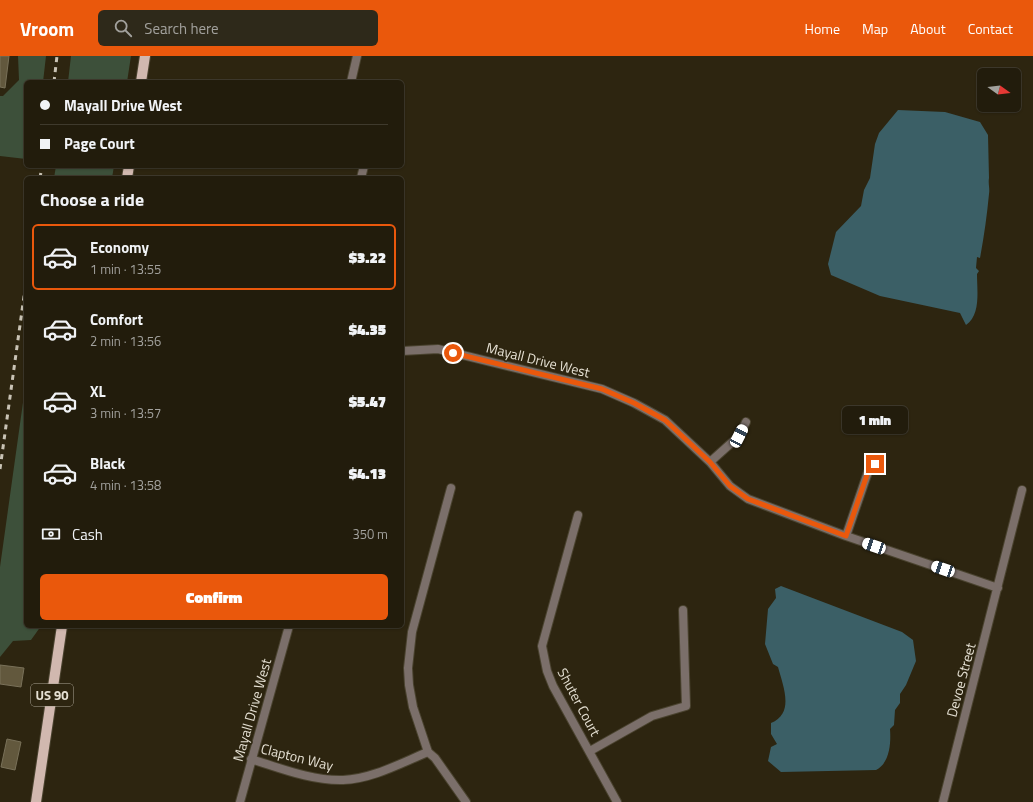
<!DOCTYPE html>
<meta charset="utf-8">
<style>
:root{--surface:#221c0c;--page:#2e291a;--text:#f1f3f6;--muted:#a2a19d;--line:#3f3a2d;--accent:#ea580c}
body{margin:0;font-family:"Titillium Web",sans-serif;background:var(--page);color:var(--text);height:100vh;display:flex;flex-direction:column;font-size:15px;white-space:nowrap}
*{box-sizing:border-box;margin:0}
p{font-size:13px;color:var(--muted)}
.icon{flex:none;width:22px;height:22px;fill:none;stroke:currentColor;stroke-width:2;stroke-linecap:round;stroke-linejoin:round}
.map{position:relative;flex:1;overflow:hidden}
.side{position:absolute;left:24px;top:120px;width:380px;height:452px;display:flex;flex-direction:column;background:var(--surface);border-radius:6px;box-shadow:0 1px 3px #0004,0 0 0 1px var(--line)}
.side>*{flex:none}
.guide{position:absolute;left:24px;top:24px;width:380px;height:88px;border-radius:6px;box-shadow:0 1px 3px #0004,0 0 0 1px var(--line);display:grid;align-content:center;height:88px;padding:0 16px;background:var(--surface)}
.needle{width:26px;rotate:105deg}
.fabs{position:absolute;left:977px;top:12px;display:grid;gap:8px}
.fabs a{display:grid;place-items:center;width:44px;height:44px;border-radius:6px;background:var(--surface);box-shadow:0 1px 3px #0004,0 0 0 1px var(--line);font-size:20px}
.end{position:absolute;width:18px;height:18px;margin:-9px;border:5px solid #ea580c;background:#fff;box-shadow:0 0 0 2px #fff}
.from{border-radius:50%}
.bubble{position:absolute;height:28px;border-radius:6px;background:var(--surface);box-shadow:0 1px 3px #0004,0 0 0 1px var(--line);font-size:13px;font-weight:800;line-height:28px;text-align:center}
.car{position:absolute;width:12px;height:24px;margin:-12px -6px;border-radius:5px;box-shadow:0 0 3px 1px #0007;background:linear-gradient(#fff 24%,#345 0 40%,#fff 0 76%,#345 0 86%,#fff 0)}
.guide b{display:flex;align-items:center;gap:14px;height:38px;font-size:15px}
.guide b+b{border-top:1px solid var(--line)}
.guide i{width:10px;height:10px;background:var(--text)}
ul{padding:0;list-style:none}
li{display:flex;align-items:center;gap:12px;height:66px;margin:0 8px 6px;padding:0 8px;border:2px solid transparent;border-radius:6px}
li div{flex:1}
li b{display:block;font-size:15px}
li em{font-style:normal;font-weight:800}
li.selected{border-color:var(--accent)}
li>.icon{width:36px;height:36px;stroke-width:1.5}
h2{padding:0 16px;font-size:18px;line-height:48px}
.pay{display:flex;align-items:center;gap:10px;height:44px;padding:0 16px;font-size:15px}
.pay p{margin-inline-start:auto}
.action{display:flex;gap:8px;margin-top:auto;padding:8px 16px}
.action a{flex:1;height:46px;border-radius:6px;background:var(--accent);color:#fff;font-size:16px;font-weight:800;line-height:46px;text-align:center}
header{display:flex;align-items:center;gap:24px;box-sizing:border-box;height:56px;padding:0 20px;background:var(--accent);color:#fff}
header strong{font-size:19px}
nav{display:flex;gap:22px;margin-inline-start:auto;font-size:14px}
.search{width:280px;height:36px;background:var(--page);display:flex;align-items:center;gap:10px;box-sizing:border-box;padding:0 14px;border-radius:6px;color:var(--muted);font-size:15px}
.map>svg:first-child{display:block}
</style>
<header>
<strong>Vroom</strong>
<div class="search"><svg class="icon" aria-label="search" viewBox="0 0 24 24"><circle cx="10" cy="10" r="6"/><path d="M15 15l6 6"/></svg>Search here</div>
<nav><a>Home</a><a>Map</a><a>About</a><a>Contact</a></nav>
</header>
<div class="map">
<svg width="1033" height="746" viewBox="0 0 1033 746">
<rect width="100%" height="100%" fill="#2d2510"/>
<path fill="#3d503a" d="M18 0H46L43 26H26V103L0 100V40H3L19 24Z
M71 0H131L127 26H68Z
M56 110H114L112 122H54Z
M26 325V570H41L31 584 13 585 0 601V511Z"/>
<path fill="#3b5f66" d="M898 54 945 56 980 66 988 79 989 122C988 128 990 132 989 138 987 159 984 181 980 202L977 201 976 212 979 215 977 218C977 234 981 259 966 269L960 257 880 240 831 219 828 208 836 176 861 150 864 134 870 122 875 88 879 77Z
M781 530 902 576 913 584 916 605 906 629 900 638V647L895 654 894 669 890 673C891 687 890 707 876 714L781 716 768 705 771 691 777 688 771 678V667C795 657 783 630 778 611L773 608 765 588 768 553 776 542 775 533Z"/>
<path fill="#62583d" stroke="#797159" d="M0 0H9L5 32 0 31Z
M0 609 24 612 21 631 0 628Z
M7 683 21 686 15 714 1 711Z"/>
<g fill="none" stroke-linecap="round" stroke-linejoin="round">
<g stroke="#4a432f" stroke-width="10">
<path id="street" d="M351 26 357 0
M361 122 364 110
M402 295 438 293 602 333 634 347 665 364 710 406 730 430 748 443 846 480 998 532
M710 406 739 380 746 366
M451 432 412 576 408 612 409 629 413 651 428 696 435 702 466 746
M578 459 542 590 547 615 553 630 617 746
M846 480 868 416 875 408
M590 695 652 660 686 650 683 554
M251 703C280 712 312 725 343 724 372 723 401 707 428 696
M240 746 289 570
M943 746 1022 434"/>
</g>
<g stroke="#4a432f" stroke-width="12">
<path id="primary" d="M141 26 145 0
M127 122 129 110
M36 746 62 570"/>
</g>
<use href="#street" stroke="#7b6f6a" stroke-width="8"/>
<use href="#primary" stroke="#d1b8af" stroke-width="10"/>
<path stroke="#c9c3b5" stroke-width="3" stroke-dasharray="5 5" stroke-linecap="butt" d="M54 26 57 0
M40 122 42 110
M0 413 26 226"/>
</g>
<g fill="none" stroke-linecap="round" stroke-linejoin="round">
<path stroke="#ea580c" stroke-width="5" d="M453 297 602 333 634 347 665 364 710 406 730 430 748 443 846 480 868 416 875 408"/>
</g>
<g text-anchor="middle" stroke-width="3" stroke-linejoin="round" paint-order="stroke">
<rect fill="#2d2510" stroke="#aea898" stroke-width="1" x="31" y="628" width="42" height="22" rx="3"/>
<g font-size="13" font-weight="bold" fill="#e5e0d3">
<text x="52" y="644">US 90</text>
</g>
<g font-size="14" fill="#e5e0d3" stroke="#2d2510">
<text transform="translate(538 304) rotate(14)" y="5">Mayall Drive West</text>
<text transform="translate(961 624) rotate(-75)" y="5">Devoe Street</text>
<text transform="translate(579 646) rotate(62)" y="5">Shuter Court</text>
<text transform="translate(252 654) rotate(-74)" y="5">Mayall Drive West</text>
<text transform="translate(297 701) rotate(14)" y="5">Clapton Way</text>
</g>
</g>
</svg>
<div class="fabs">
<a><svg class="needle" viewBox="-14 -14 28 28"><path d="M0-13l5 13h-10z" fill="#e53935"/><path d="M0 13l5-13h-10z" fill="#a2a19d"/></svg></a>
</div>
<i class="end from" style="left:453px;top:297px"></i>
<i class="end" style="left:875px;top:408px"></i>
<div class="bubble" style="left:842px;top:350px;width:66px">1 min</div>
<i class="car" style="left:739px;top:380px;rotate:27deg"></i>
<i class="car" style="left:874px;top:490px;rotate:289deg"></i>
<i class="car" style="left:943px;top:513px;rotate:289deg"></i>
<div class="guide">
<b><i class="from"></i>Mayall Drive West</b>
<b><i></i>Page Court</b>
</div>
<section class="side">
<h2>Choose a ride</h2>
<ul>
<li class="selected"><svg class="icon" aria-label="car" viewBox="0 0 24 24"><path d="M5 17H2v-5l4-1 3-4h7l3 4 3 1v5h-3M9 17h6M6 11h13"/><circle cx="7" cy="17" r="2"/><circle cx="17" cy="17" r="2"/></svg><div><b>Economy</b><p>1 min · 13:55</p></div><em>$3.22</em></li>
<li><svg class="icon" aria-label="car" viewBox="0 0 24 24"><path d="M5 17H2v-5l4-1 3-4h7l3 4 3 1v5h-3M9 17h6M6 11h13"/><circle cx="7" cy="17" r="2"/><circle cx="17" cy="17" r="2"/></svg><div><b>Comfort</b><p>2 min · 13:56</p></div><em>$4.35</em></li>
<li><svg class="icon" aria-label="car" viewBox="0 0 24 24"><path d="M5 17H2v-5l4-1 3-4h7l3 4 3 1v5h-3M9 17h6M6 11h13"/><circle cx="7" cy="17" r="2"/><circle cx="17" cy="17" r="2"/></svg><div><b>XL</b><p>3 min · 13:57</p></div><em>$5.47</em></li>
<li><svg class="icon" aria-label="car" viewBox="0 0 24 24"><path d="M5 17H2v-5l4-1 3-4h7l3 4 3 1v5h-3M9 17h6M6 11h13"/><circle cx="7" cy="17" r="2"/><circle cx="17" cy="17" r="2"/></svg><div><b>Black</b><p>4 min · 13:58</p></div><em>$4.13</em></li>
</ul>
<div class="pay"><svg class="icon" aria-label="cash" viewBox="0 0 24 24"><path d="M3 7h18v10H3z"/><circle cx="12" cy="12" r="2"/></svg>Cash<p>350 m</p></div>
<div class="action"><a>Confirm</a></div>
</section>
</div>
